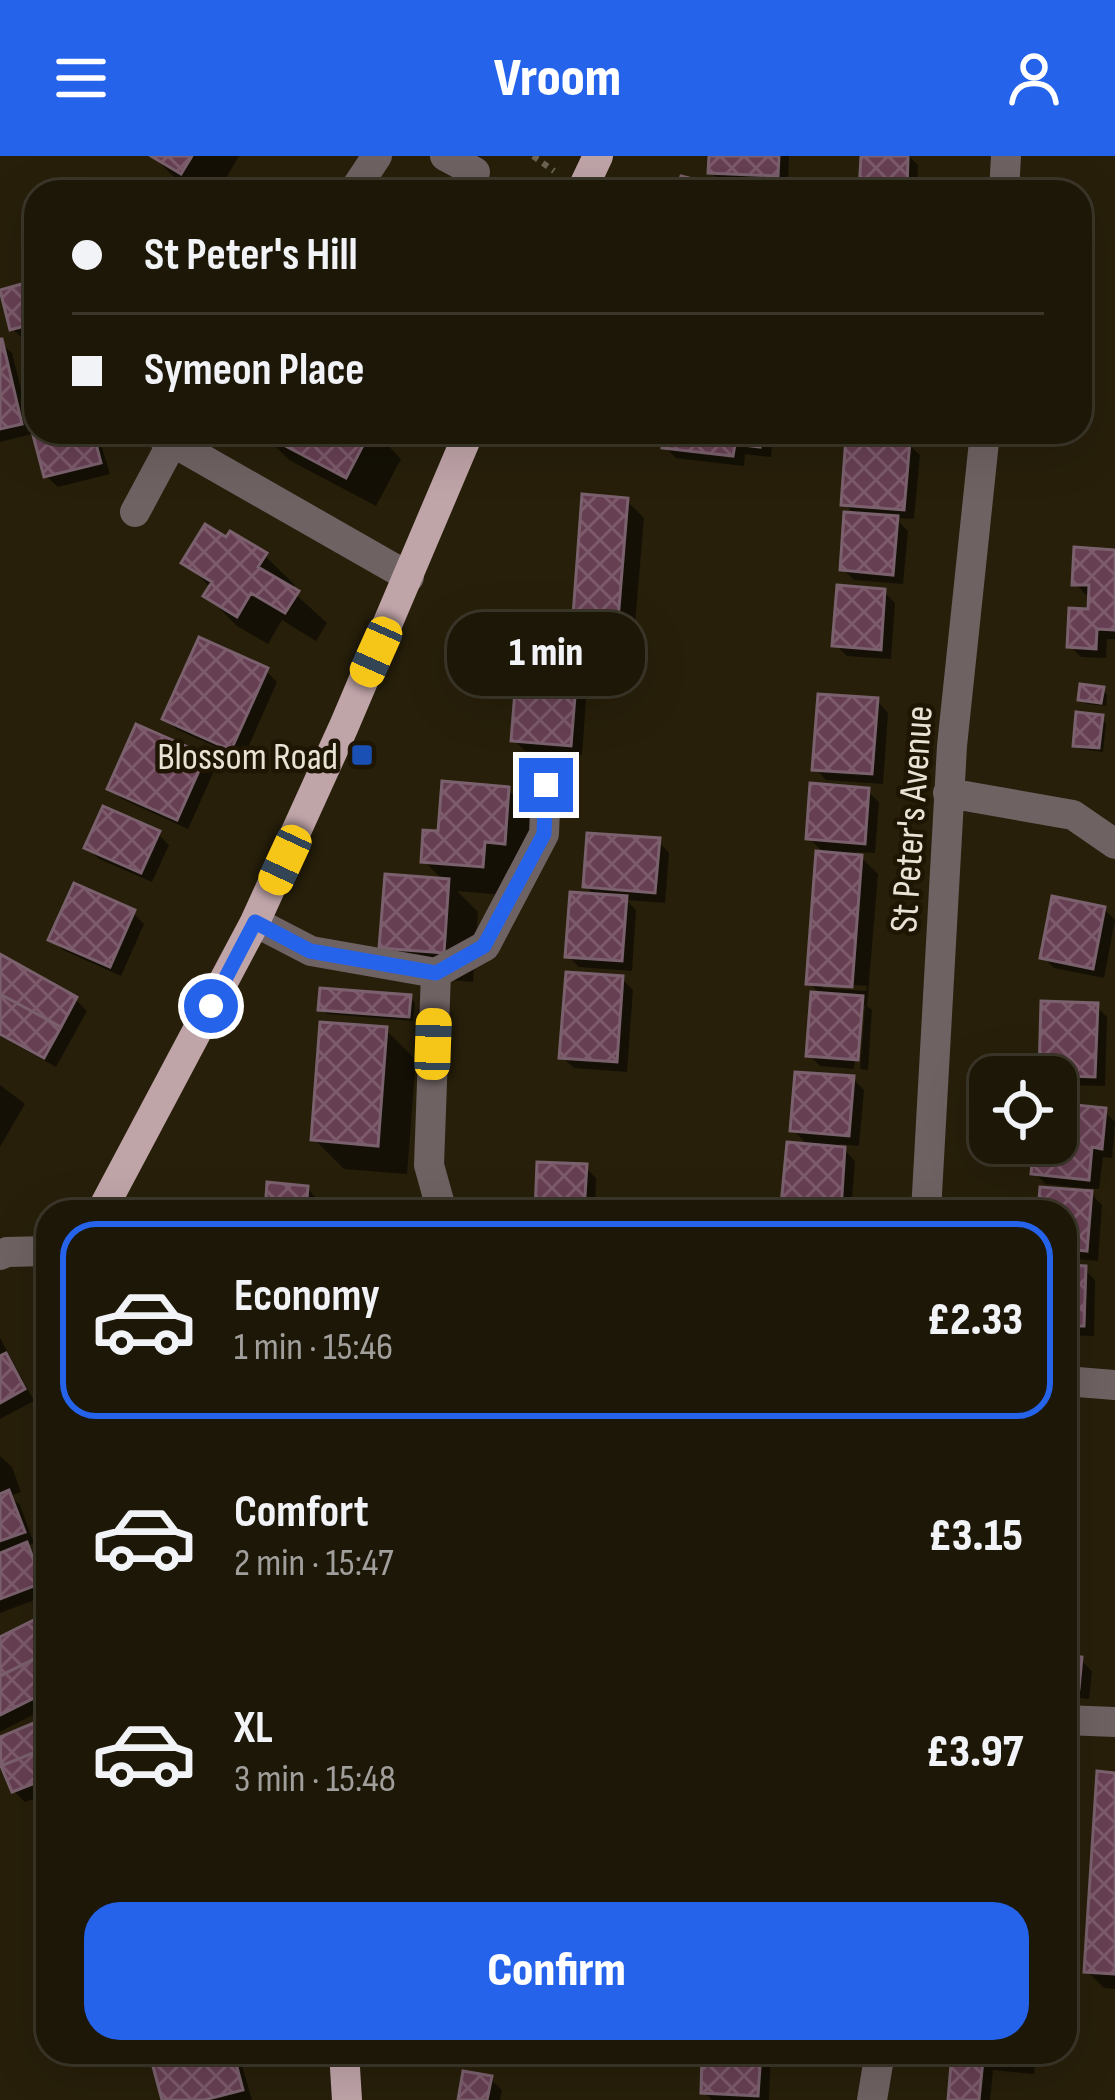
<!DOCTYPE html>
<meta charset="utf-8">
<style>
:root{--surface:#1d1708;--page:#2a2416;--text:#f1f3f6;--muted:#a09f9c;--line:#3b3629;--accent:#2563eb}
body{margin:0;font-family:"Sofia Sans Condensed",sans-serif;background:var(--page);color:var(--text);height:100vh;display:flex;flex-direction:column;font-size:45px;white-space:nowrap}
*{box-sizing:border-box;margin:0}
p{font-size:39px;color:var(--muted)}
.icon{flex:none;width:66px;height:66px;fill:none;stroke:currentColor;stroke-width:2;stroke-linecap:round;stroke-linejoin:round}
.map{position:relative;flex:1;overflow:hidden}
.panel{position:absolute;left:36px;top:1044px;width:1041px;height:864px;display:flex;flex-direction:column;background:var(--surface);border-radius:36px;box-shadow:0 12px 48px #0002,0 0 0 3px var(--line)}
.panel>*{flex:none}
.banner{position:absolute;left:24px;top:24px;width:1068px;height:264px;border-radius:36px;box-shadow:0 12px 48px #0002,0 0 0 3px var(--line);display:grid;align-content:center;height:264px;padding:0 48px;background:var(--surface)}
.fabs{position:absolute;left:969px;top:900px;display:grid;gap:24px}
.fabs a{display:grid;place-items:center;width:108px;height:108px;border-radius:24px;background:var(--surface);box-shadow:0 12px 48px #0002,0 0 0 3px var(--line);font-size:60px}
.end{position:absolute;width:54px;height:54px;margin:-27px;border:15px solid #2563eb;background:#fff;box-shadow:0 0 0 6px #fff}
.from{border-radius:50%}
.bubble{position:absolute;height:84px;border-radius:36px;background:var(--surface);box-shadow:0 12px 48px #0002,0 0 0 3px var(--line);font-size:39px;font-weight:800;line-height:84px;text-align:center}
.car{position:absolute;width:36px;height:72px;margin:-36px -18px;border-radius:15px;box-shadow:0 0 9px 3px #0007;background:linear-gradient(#f5c518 24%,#345 0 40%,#f5c518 0 76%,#345 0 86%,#f5c518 0)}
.banner b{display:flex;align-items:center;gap:42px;height:114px;font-size:45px}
.banner b+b{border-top:3px solid var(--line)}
.banner i{width:30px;height:30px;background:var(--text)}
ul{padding:21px 0 0;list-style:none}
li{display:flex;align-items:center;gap:36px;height:198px;margin:0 24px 18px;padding:0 24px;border:6px solid transparent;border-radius:36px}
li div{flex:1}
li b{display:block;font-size:45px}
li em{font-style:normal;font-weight:800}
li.selected{border-color:var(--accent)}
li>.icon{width:108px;height:108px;stroke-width:1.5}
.button{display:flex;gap:24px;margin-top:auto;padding:24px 48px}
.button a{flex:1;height:138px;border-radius:36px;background:var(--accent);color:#fff;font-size:48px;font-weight:800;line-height:138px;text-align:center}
header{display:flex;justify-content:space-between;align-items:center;height:156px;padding:0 48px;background:var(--accent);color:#fff;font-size:54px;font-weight:800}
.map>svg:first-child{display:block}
</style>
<header><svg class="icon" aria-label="menu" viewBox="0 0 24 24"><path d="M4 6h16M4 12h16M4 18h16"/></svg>Vroom<svg class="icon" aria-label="person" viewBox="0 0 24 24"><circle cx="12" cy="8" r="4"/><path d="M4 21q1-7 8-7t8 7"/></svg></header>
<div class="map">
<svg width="1115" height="1944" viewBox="0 0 1115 1944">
<defs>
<pattern id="building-cross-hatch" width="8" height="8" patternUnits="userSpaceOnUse" patternTransform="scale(3)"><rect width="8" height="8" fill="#673f53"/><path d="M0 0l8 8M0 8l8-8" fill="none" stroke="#7d5b6b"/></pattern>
</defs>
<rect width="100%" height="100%" fill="#271f0a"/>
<path fill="#0007" fill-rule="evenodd" d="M153 0H239L218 36H196L178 25Z
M712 0H789L788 30 722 27 711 16Z
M864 0H909L918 9 917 36H862Z
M36 127V180L24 184 13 173Z
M0 186 12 197 32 278 0 286Z
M55 276H97L110 318 58 331 46 320Z
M261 276H375L401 303 376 350 289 304Z
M602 276H638V285L609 283Z
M666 276H773L771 301 745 298 744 310 676 302 665 291Z
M792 276H897L896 287 908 288 920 299 914 363 895 362 908 375 903 428 854 424 843 413 857 360 844 348 849 284 797 280Z
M627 345 644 362 634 479 593 476 576 459Z
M1115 397V483H1107L1106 502 1081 501 1070 490 1091 457 1092 439H1086L1075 427Z
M265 400 295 429 292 435 327 467 316 485 282 464 268 488 237 470 207 440 211 432 185 406Z
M884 436 895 447 891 503 847 500 836 489Z
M577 506 588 517 582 599 525 595 514 584Z
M266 515 277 526 243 603 176 573 165 562Z
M1103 534 1107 539 1106 550 1086 548 1081 543Z
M877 545 888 557 883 628 826 624 815 612Z
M1101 562 1106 567 1103 596 1081 593 1076 589Z
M204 602 215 613 188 673 122 643 111 632Z
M508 634 538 664 512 740 457 735 478 756 473 826 412 821 382 791 445 726 424 705 441 678Z
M867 635 879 646 875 697 855 696 878 718 867 850 872 854 868 914 860 913 865 849H859L854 913 820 910 809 899 823 840 809 827 826 699 809 682ZM823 826 867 830 866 835 823 832Z
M158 678 169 689 152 726 99 703 87 692Z
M658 685 669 697 665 747 626 744 636 754 632 815 579 811 568 800 596 741 586 730Z
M1104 753 1115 764 1104 822 1054 812 1043 801Z
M133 757 144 768 121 820 63 794 52 783Z
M0 802 76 844 87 855 56 911 0 880Z
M622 823 633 834 627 916 574 912 562 901Z
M410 842 415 847 413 865 326 858 321 853Z
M1096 850 1107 861 1105 930 1056 929V921H1045L1042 917Z
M386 874 416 904 407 1018 344 1013 314 983Z
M853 923 864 934 859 990 839 988 855 1005 851 1056H792L784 1048 810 991 793 974Z
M0 929 25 948 0 991Z
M1056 950 1104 955 1115 966 1112 1002 1103 1001 1099 1033 1085 1032 1102 1049 1098 1105 1065 1102V1056H1041L1083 1037V1032L1046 1028 1034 1017 1037 987H1056Z
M585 1011 596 1022 595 1056H538Z
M307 1032 318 1044 317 1056H268Z
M1065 1112 1084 1113 1095 1124 1094 1180 1065 1179Z
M0 1182 34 1245 0 1263Z
M0 1300 12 1311 21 1336 10 1340 20 1349 34 1387 26 1390 37 1401 48 1429V1439L0 1457Z
M48 1461V1551L0 1576V1485Z
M1065 1502 1081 1504 1092 1515 1089 1543 1065 1540Z
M48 1565V1637L25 1646 14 1635 0 1600V1584Z
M1115 1620V1833L1104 1832 1087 1815Z
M189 1896H238L252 1944H165Z
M705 1896H771L769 1944H712L704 1936Z
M956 1896H1032L1036 1900 1034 1918 993 1914 990 1944H951Z
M490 1923 502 1934 500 1944H461Z"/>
<path fill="url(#building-cross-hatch)" stroke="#7a616d" stroke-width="3" d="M151 0H192L181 18Z
M709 0H779L778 20 708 17Z
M861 0H908L907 36H859Z
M681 20 712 28 710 36H676Z
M36 124V167L10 174 0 134Z
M0 183H2L22 268 0 273Z
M43 276H93L101 307 44 321 33 279Z
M259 276H370L346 322Z
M663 276H762L760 291 735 288 733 300 662 292Z
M846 281 910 285 904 354 841 349Z
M582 338 628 342 618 464 573 460Z
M844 356 898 360 893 419 840 414Z
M205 368 226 381 230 375 267 397 258 411 299 435 285 457 251 437 237 461 203 440 212 426 181 407Z
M1074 391 1115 394V474L1097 473 1096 493 1067 491 1069 452 1088 453 1089 429H1072Z
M837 429 885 433 881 494 832 490Z
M199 481 268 512 231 594 162 563Z
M518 498 578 503 571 590 511 585Z
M1080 528 1104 531 1101 547 1078 544Z
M818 538 878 542 872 618 812 614Z
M1076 556 1103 559 1099 592 1073 590Z
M136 568 206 599 177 664 107 633Z
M442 625 509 631 505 688 485 686 483 711 421 706 423 674 438 675Z
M810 627 869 632 865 688 806 683Z
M103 650 160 675 141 717 84 692Z
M587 677 660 682 655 737 583 731Z
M816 695 862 699 852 831 806 828Z
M385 718 449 723 444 797 379 792Z
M74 727 135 754 110 811 48 784Z
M570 736 627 740 622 805 565 801Z
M1052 740 1105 751 1093 813 1040 802Z
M0 798 77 841 61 871 0 838Z
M566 816 623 820 617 906 559 902Z
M320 832 411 839 409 861 318 854Z
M811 836 863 840 858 904 806 900Z
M0 838 61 871 44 902 0 878Z
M1041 845 1098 847 1095 921 1039 919Z
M320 866 387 871 378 990 311 984Z
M795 916 854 920 849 980 790 975Z
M1056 947 1106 952 1102 993 1092 991 1089 1024 1031 1018 1034 987H1056Z
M787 986 845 991 841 1054 781 1049Z
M537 1006 587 1008 584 1056H535Z
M267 1026 308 1030 306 1056H265Z
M1040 1031 1092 1035 1087 1095 1065 1093V1056H1038Z
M1065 1109 1086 1110 1084 1170H1065Z
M6 1197 25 1233 0 1247V1200Z
M9 1334 25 1376 0 1385V1338Z
M27 1386 42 1427 0 1443V1397Z
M48 1457V1496L0 1520V1481Z
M48 1496V1535L0 1559V1520Z
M1065 1499 1082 1501 1079 1533 1065 1532Z
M48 1561V1591L1 1610 0 1581Z
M48 1591V1622L12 1636 1 1610Z
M1097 1615 1115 1617V1818L1084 1816Z
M178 1896H233L243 1934 204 1944H162L151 1903Z
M702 1896H761L758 1940 701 1937Z
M952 1896H1026L1024 1908 983 1904 979 1944H948Z
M463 1915 492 1920 487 1944H458Z"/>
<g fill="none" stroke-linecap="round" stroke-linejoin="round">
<path stroke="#6b6452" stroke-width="6" stroke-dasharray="6 6" stroke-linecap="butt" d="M533 0 554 15"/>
<path stroke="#6f6263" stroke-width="30" d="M445 0 475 16
M353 36 377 0
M1004 36 1006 0
M155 276 409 421
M135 356 172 287
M948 637 1073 659 1115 688
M255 766 311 795 436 817 485 790 544 678 546 629
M436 817 429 1009 442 1056
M926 1056 952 590 985 276
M0 1099 7 1096 48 1095
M1065 1225 1115 1229
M1065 1564 1115 1566
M872 1944 880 1896"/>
<path stroke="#bfa4a8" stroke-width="30" d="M581 36 598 0
M101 1056 255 766 344 570 469 276
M344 1896 347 1944"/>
</g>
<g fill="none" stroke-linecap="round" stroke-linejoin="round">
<path stroke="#2563eb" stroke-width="15" d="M211 850 255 766 310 795 436 817 484 790 544 678 546 629"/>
</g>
<rect fill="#1a4fb4" stroke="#1e1502" stroke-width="4.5" x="350" y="587" width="24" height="24" rx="6"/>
<g text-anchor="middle" stroke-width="9" stroke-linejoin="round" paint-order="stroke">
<g font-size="39" fill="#e9e3d6" stroke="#1e1502" text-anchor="end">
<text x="338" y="613">Blossom Road</text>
</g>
<g font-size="39" fill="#e9e3d6" stroke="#1e1502">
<text transform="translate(910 663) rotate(-86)" y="14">St Peter's Avenue</text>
</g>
</g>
</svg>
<div class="fabs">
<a><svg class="icon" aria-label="locate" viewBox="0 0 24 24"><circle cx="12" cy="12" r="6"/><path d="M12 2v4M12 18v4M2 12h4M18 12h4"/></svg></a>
</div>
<i class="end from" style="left:211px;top:850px"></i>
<i class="end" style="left:546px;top:629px"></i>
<div class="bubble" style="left:447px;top:456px;width:198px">1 min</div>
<i class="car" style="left:376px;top:496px;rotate:204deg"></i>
<i class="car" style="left:285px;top:704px;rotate:205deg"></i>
<i class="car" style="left:433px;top:888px;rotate:2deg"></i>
<div class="banner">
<b><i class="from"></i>St Peter's Hill</b>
<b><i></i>Symeon Place</b>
</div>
<section class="panel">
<ul>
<li class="selected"><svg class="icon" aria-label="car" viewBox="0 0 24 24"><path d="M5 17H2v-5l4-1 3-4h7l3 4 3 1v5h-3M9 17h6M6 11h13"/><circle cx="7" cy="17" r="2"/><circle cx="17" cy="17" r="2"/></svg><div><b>Economy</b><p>1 min · 15:46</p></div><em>£2.33</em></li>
<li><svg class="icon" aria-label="car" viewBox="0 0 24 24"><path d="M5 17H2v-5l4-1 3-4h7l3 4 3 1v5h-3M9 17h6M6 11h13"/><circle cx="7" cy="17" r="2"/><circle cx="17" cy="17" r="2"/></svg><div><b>Comfort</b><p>2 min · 15:47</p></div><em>£3.15</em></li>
<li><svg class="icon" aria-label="car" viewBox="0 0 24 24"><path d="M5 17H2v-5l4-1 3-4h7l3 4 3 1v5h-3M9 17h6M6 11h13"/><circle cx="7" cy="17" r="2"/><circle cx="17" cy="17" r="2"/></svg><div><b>XL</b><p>3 min · 15:48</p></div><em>£3.97</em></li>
</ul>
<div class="button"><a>Confirm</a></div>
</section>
</div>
